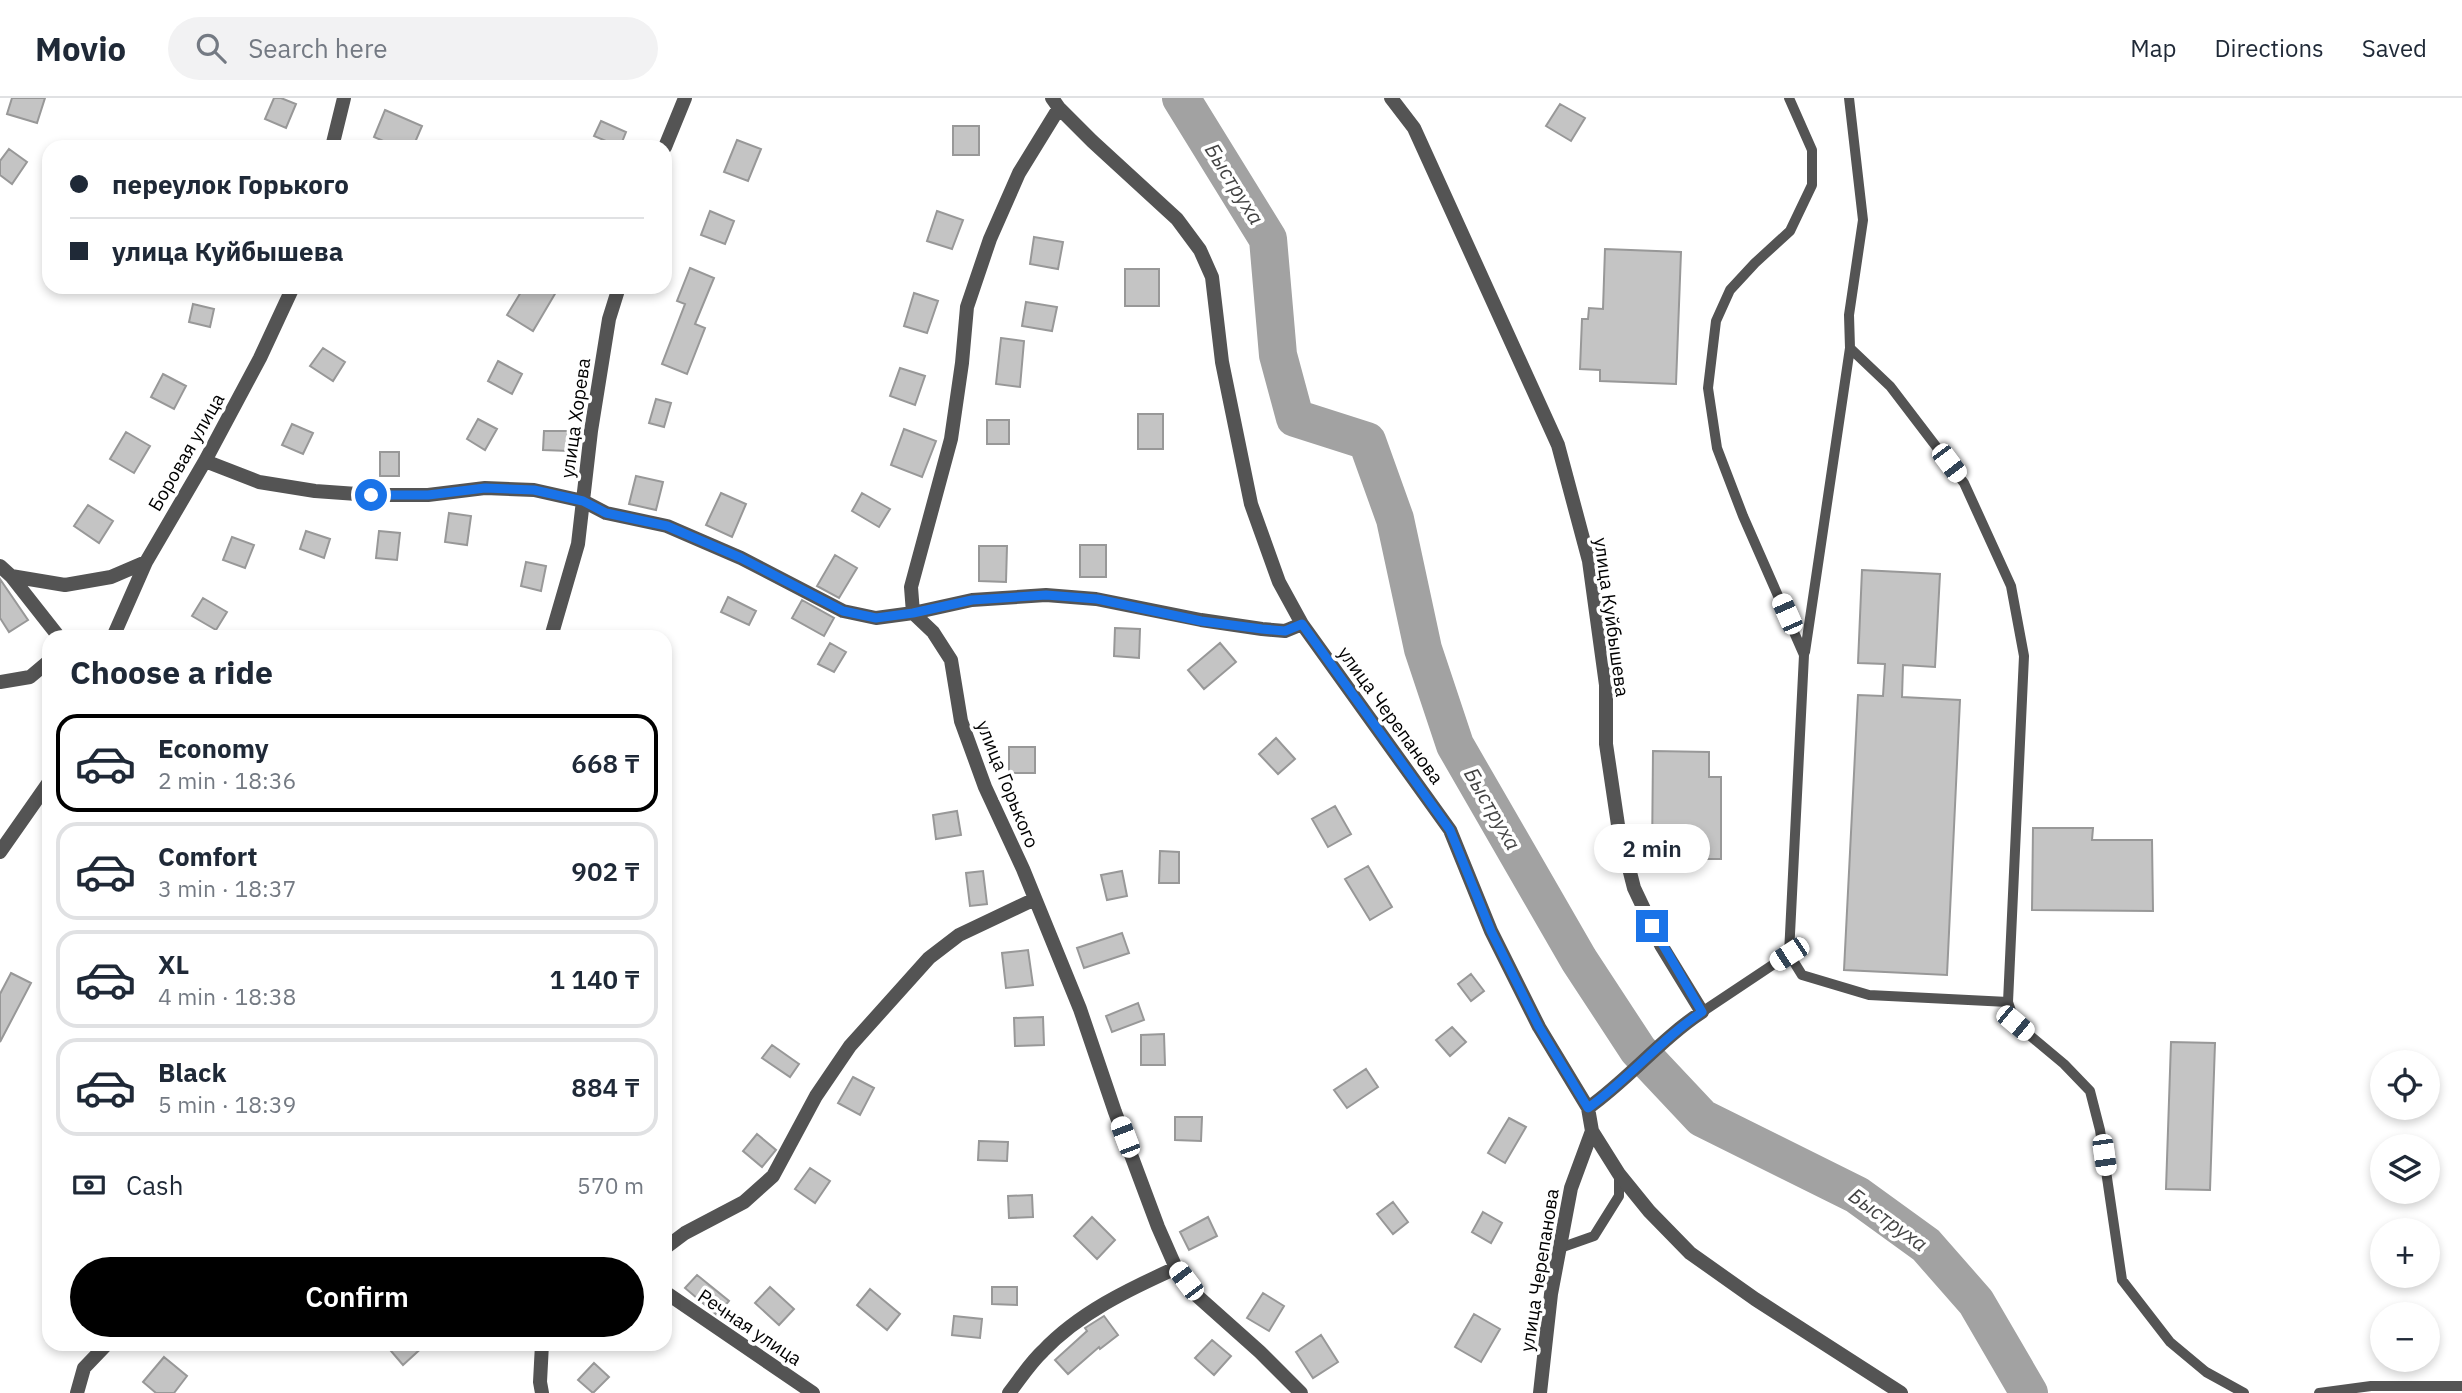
<!DOCTYPE html>
<meta charset="utf-8">
<style>
:root{--surface:#fff;--page:#f2f2f3;--text:#1f2937;--muted:#747a83;--line:#e0e1e3;--accent:#000}
body{margin:0;font-family:"IBM Plex Sans",sans-serif;background:var(--page);color:var(--text);height:100vh;display:flex;flex-direction:column;font-size:26px;white-space:nowrap}
*{box-sizing:border-box;margin:0}
p{font-size:23px;color:var(--muted)}
.icon{flex:none;width:38px;height:38px;fill:none;stroke:currentColor;stroke-width:2;stroke-linecap:round;stroke-linejoin:round}
.map{position:relative;flex:1;overflow:hidden}
.details{position:absolute;left:42px;top:532px;width:630px;height:721px;display:flex;flex-direction:column;background:var(--surface);border-radius:21px;box-shadow:0 4px 10px #0003}
.details>*{flex:none}
.top-card{position:absolute;left:42px;top:42px;width:630px;height:154px;border-radius:21px;box-shadow:0 4px 10px #0003;display:grid;align-content:center;height:154px;padding:0 28px;background:var(--surface)}
.fabs{position:absolute;left:2370px;top:952px;display:grid;gap:14px}
.fabs a{display:grid;place-items:center;width:70px;height:70px;border-radius:50%;background:var(--surface);box-shadow:0 4px 10px #0003;font-size:35px}
.end{position:absolute;width:32px;height:32px;margin:-16px;border:9px solid #1a73e8;background:#fff;box-shadow:0 0 0 4px #fff}
.from{border-radius:50%}
.bubble{position:absolute;height:49px;border-radius:24px;background:var(--surface);box-shadow:0 4px 10px #0003;font-size:23px;font-weight:600;line-height:49px;text-align:center}
.car{position:absolute;width:21px;height:42px;margin:-21px -10px;border-radius:9px;box-shadow:0 0 5px 2px #0007;background:linear-gradient(#fff 24%,#345 0 40%,#fff 0 76%,#345 0 86%,#fff 0)}
.top-card b{display:flex;align-items:center;gap:24px;height:66px;font-size:26px}
.top-card b+b{border-top:2px solid var(--line)}
.top-card i{width:18px;height:18px;background:var(--text)}
ul{padding:0;list-style:none}
li{display:flex;align-items:center;gap:21px;height:98px;margin:0 14px 10px;padding:0 14px;border:4px solid var(--line);border-radius:21px}
li div{flex:1}
li b{display:block;font-size:26px}
li em{font-style:normal;font-weight:600}
li.on{border-color:var(--accent)}
li>.icon{width:63px;height:63px;stroke-width:1.5}
h2{padding:0 28px;font-size:32px;line-height:84px}
.pay{display:flex;align-items:center;gap:18px;height:77px;padding:0 28px;font-size:26px}
.pay p{margin-inline-start:auto}
.action{display:flex;gap:14px;margin-top:auto;padding:14px 28px}
.action a{flex:1;height:80px;border-radius:42px;background:var(--accent);color:#fff;font-size:28px;font-weight:600;line-height:80px;text-align:center}
header{display:flex;align-items:center;gap:42px;box-sizing:border-box;height:98px;padding:0 35px;background:var(--surface);border-bottom:2px solid var(--line)}
header strong{font-size:33px}
nav{display:flex;gap:38px;margin-inline-start:auto;font-size:24px}
.search{width:490px;height:63px;background:var(--page);display:flex;align-items:center;gap:18px;box-sizing:border-box;padding:0 24px;border-radius:38px;color:var(--muted);font-size:26px}
.map>svg:first-child{display:block}
</style>
<header>
<strong>Movio</strong>
<div class="search"><svg class="icon" aria-label="search" viewBox="0 0 24 24"><circle cx="10" cy="10" r="6"/><path d="M15 15l6 6"/></svg>Search here</div>
<nav><a>Map</a><a>Directions</a><a>Saved</a></nav>
</header>
<div class="map">
<svg width="2462" height="1295" viewBox="0 0 2462 1295">
<rect width="100%" height="100%" fill="#fff"/>
<g fill="none" stroke-linecap="round" stroke-linejoin="round">
<path stroke="#a2a2a2" stroke-width="38" d="M1181 0 1268 141 1278 257 1295 320 1367 343 1395 421 1423 551 1455 647 1579 862 1638 952 1702 1020 1857 1097 1926 1147 1976 1204 2029 1295"/>
</g>
<path fill="#c4c4c4" stroke="#989898" stroke-width="2" d="M12 0H45L37 25 7 16Z
M274 0H281L296 6 286 30 265 21Z
M1560 6 1585 20 1571 43 1546 28Z
M385 12 422 28 413 49H397L374 39Z
M601 23 626 34 620 49 594 38Z
M953 28H979V57H953Z
M737 42 761 51 748 83 724 74Z
M9 51 27 64 12 86 0 77V63Z
M710 113 734 123 725 146 701 137Z
M937 113 963 122 952 151 927 143Z
M1034 139 1063 144 1058 171 1030 166Z
M1605 151 1681 154 1676 286 1600 283V272L1580 271 1582 221H1588L1589 210 1603 211Z
M690 170 714 180 695 226 705 230 687 276 662 266 685 206 677 203Z
M1125 171H1159V208H1125Z
M524 189H559L533 233 507 217Z
M914 195 938 203 927 235 904 228Z
M1026 204 1057 209 1052 233 1022 228Z
M193 206 214 211 210 229 189 224Z
M1001 240 1024 243 1020 289 996 286Z
M323 250 345 264 333 283 310 268Z
M498 263 522 276 512 296 488 283Z
M900 270 925 278 915 307 890 298Z
M163 276 186 288 174 311 151 299Z
M656 301 671 305 664 329 649 325Z
M1138 316H1163V351H1138Z
M478 321 497 331 485 352 467 341Z
M987 322H1009V346H987Z
M292 326 313 335 303 356 282 347Z
M904 331 936 343 922 379 891 367Z
M544 333H569V353L543 352Z
M126 334 150 348 134 375 110 361Z
M380 354H399V378H380Z
M636 378 663 384 656 412 629 406Z
M721 395 746 406 732 439 706 427Z
M862 395 890 411 879 429 852 413Z
M88 407 113 423 99 445 74 428Z
M449 415 471 418 467 447 445 444Z
M306 433 330 441 324 460 300 451Z
M379 433 400 435 397 462 376 460Z
M232 439 254 447 245 470 223 462Z
M1080 447H1106V479H1080Z
M979 448H1007L1006 484 979 483Z
M835 457 857 470 839 500 817 488Z
M526 464 546 468 541 493 521 488Z
M1862 472 1940 476 1935 569 1903 567 1902 599 1960 602 1947 877 1844 872 1858 597 1883 598 1885 566 1858 565Z
M0 481 28 522 9 534 0 520Z
M728 499 756 513 749 527 721 514Z
M203 500 227 514 216 532 192 518Z
M802 502 834 520 824 538 792 520Z
M1115 530 1140 531 1139 560 1114 558Z
M830 545 846 554 834 574 818 566Z
M1220 545 1236 564 1204 591 1188 572Z
M1276 640 1295 661 1278 676 1259 656Z
M1009 649H1035V675H1009Z
M1653 653 1709 654V679H1721V761H1652Z
M1335 708 1351 736 1328 749 1312 721Z
M957 713 961 737 936 741 933 717Z
M2033 730H2093L2092 742H2152L2153 813 2032 812Z
M1160 753 1179 754V785H1159Z
M1368 768 1392 809 1370 822 1345 781Z
M983 773 987 806 970 808 966 775Z
M1122 773 1127 798 1107 802 1101 777Z
M1122 835 1129 855 1084 870 1077 850Z
M1028 852 1033 887 1006 890 1002 855Z
M11 875 31 885 0 944V896Z
M1471 876 1484 893 1471 903 1458 886Z
M1138 905 1144 922 1112 934 1106 918Z
M1043 919 1044 947 1015 948 1014 920Z
M1452 929 1466 944 1450 958 1436 942Z
M1164 936 1165 967H1141V937Z
M2171 944 2215 945 2210 1092 2166 1091Z
M772 947 799 966 790 979 762 960Z
M1366 971 1378 989 1347 1010 1334 992Z
M853 979 874 990 860 1017 838 1005Z
M1175 1019H1202L1201 1043 1175 1042Z
M1509 1020 1526 1029 1505 1065 1488 1055Z
M757 1036 776 1052 762 1069 743 1053Z
M979 1043 1008 1044 1007 1063 978 1062Z
M810 1070 830 1083 815 1105 795 1091Z
M1032 1097 1033 1119 1009 1120 1008 1098Z
M1393 1104 1408 1124 1393 1136 1377 1116Z
M1483 1114 1502 1125 1491 1145 1472 1134Z
M1092 1119 1115 1142 1097 1161 1074 1138Z
M1208 1119 1217 1138 1189 1152 1180 1134Z
M697 1177 729 1203 717 1217 685 1190Z
M770 1189 794 1211 779 1227 755 1205Z
M992 1189H1017V1207L992 1206Z
M870 1191 900 1216 887 1232 857 1207Z
M1263 1195 1284 1208 1269 1233 1247 1220Z
M1474 1216 1500 1231 1481 1264 1455 1249Z
M954 1218 982 1221 980 1240 952 1237Z
M1104 1218 1118 1237 1100 1251 1099 1249 1068 1276 1055 1262 1087 1233 1085 1230Z
M1321 1237 1338 1264 1313 1280 1296 1254Z
M1212 1242 1231 1258 1214 1277 1195 1260Z
M385 1246H426L403 1267Z
M164 1259 187 1278 174 1295H156L143 1284Z
M594 1265 609 1279 593 1295 578 1282Z"/>
<g fill="none" stroke-linecap="round" stroke-linejoin="round">
<path stroke="#545454" stroke-width="10" d="M1789 0 1812 52V87L1790 133 1755 165 1730 192 1716 223 1708 290 1717 350 1743 418 1804 557 1789 856 1802 877 1869 897 2008 904
M1849 0 1863 122 1849 217 1850 250 1890 288 1964 385 2011 488 2024 558 2008 904 2015 925 2064 966 2090 993 2100 1032 2122 1182 2170 1244 2206 1274 2244 1295
M1805 554 1850 250
M1702 914 1789 856
M1560 1150 1594 1138 1619 1098V1076
M2319 1295 2371 1288H2462"/>
<path stroke="#545454" stroke-width="14" d="M1052 0 1059 10 1092 43 1177 121 1200 152 1212 179 1222 264 1251 406 1279 484 1302 526 1450 732 1491 833 1539 929 1588 1010 1592 1033 1571 1090 1551 1196 1540 1295
M1391 0 1414 30 1558 347 1589 463 1606 587V646L1618 727 1634 790 1661 847 1702 914C1661 941 1629 981 1588 1010
M1059 10 1019 75 990 141 967 209 962 265 951 341 911 489 913 515 933 534 951 562 961 623 985 689 1023 771 1080 911 1115 1014 1158 1129 1176 1170 1195 1196 1260 1254 1301 1295
M332 49 344 0
M665 49 685 0
M205 363 259 384 315 393 371 397H428L485 390 534 392 583 403 606 415 667 428 741 460 843 513 876 520 913 515 972 502 1046 497 1096 501 1201 522 1262 531 1285 533 1302 526
M0 468 11 478 59 539
M11 478 65 487 111 479 146 464
M113 539 146 464 205 363 260 260 293 189
M551 539 578 446 591 333 609 221 619 189
M0 584 30 579 49 563
M0 754 49 684
M1592 1033 1619 1076 1649 1113 1690 1155 1755 1201 1901 1295
M665 1150 685 1135 744 1104 773 1078 816 998 850 948 929 860 959 837 1035 801
M665 1194 813 1295
M77 1295 84 1270 107 1246
M542 1295 540 1284 542 1246
M1009 1295C1020 1281 1030 1265 1043 1253 1079 1215 1129 1191 1176 1170"/>
</g>
<g fill="none" stroke-linecap="round" stroke-linejoin="round">
<path stroke="#1a73e8" stroke-width="9" d="M371 397H428L485 390 534 392 583 403 606 415 667 428 741 460 843 513 876 520 913 515 972 502 1046 497 1097 501 1201 523 1262 531 1285 533 1302 526 1450 732 1491 833 1539 929 1588 1010C1629 981 1661 941 1702 914L1652 828"/>
</g>
<g text-anchor="middle" stroke-width="7" stroke-linejoin="round" paint-order="stroke">
<g font-size="19" fill="#000" stroke="#fff">
<text transform="translate(575 320) rotate(-82)" y="7">улица Хорева</text>
<text transform="translate(186 354) rotate(-60)" y="7">Боровая улица</text>
<text transform="translate(1612 519) rotate(82)" y="7">улица Куйбышева</text>
<text transform="translate(1391 617) rotate(54)" y="7">улица Черепанова</text>
<text transform="translate(1008 686) rotate(68)" y="7">улица Горького</text>
<text transform="translate(1539 1172) rotate(-81)" y="7">улица Черепанова</text>
<text transform="translate(750 1229) rotate(34)" y="7">Речная улица</text>
</g>
<g font-size="21" font-style="italic" fill="#434343" stroke="#fff">
<text transform="translate(1234 86) rotate(58)" y="7">Быструха</text>
<text transform="translate(1492 711) rotate(60)" y="7">Быструха</text>
<text transform="translate(1888 1122) rotate(36)" y="7">Быструха</text>
</g>
</g>
</svg>
<div class="fabs">
<a><svg class="icon" aria-label="locate" viewBox="0 0 24 24"><circle cx="12" cy="12" r="6"/><path d="M12 2v4M12 18v4M2 12h4M18 12h4"/></svg></a>
<a><svg class="icon" aria-label="layers" viewBox="0 0 24 24"><path d="M12 4l9 5-9 5-9-5zM3 14l9 5 9-5"/></svg></a>
<a>+</a>
<a>−</a>
</div>
<i class="end from" style="left:371px;top:397px"></i>
<i class="end" style="left:1652px;top:828px"></i>
<div class="bubble" style="left:1594px;top:726px;width:116px">2 min</div>
<i class="car" style="left:1949px;top:365px;rotate:143deg"></i>
<i class="car" style="left:1787px;top:516px;rotate:336deg"></i>
<i class="car" style="left:1789px;top:856px;rotate:237deg"></i>
<i class="car" style="left:2015px;top:925px;rotate:130deg"></i>
<i class="car" style="left:1125px;top:1039px;rotate:339deg"></i>
<i class="car" style="left:2104px;top:1057px;rotate:172deg"></i>
<i class="car" style="left:1186px;top:1183px;rotate:323deg"></i>
<div class="top-card">
<b><i class="from"></i>переулок Горького</b>
<b><i></i>улица Куйбышева</b>
</div>
<section class="details">
<h2>Choose a ride</h2>
<ul>
<li class="on"><svg class="icon" aria-label="car" viewBox="0 0 24 24"><path d="M5 17H2v-5l4-1 3-4h7l3 4 3 1v5h-3M9 17h6M6 11h13"/><circle cx="7" cy="17" r="2"/><circle cx="17" cy="17" r="2"/></svg><div><b>Economy</b><p>2 min · 18:36</p></div><em>668 ₸</em></li>
<li><svg class="icon" aria-label="car" viewBox="0 0 24 24"><path d="M5 17H2v-5l4-1 3-4h7l3 4 3 1v5h-3M9 17h6M6 11h13"/><circle cx="7" cy="17" r="2"/><circle cx="17" cy="17" r="2"/></svg><div><b>Comfort</b><p>3 min · 18:37</p></div><em>902 ₸</em></li>
<li><svg class="icon" aria-label="car" viewBox="0 0 24 24"><path d="M5 17H2v-5l4-1 3-4h7l3 4 3 1v5h-3M9 17h6M6 11h13"/><circle cx="7" cy="17" r="2"/><circle cx="17" cy="17" r="2"/></svg><div><b>XL</b><p>4 min · 18:38</p></div><em>1 140 ₸</em></li>
<li><svg class="icon" aria-label="car" viewBox="0 0 24 24"><path d="M5 17H2v-5l4-1 3-4h7l3 4 3 1v5h-3M9 17h6M6 11h13"/><circle cx="7" cy="17" r="2"/><circle cx="17" cy="17" r="2"/></svg><div><b>Black</b><p>5 min · 18:39</p></div><em>884 ₸</em></li>
</ul>
<div class="pay"><svg class="icon" aria-label="cash" viewBox="0 0 24 24"><path d="M3 7h18v10H3z"/><circle cx="12" cy="12" r="2"/></svg>Cash<p>570 m</p></div>
<div class="action"><a>Confirm</a></div>
</section>
</div>
